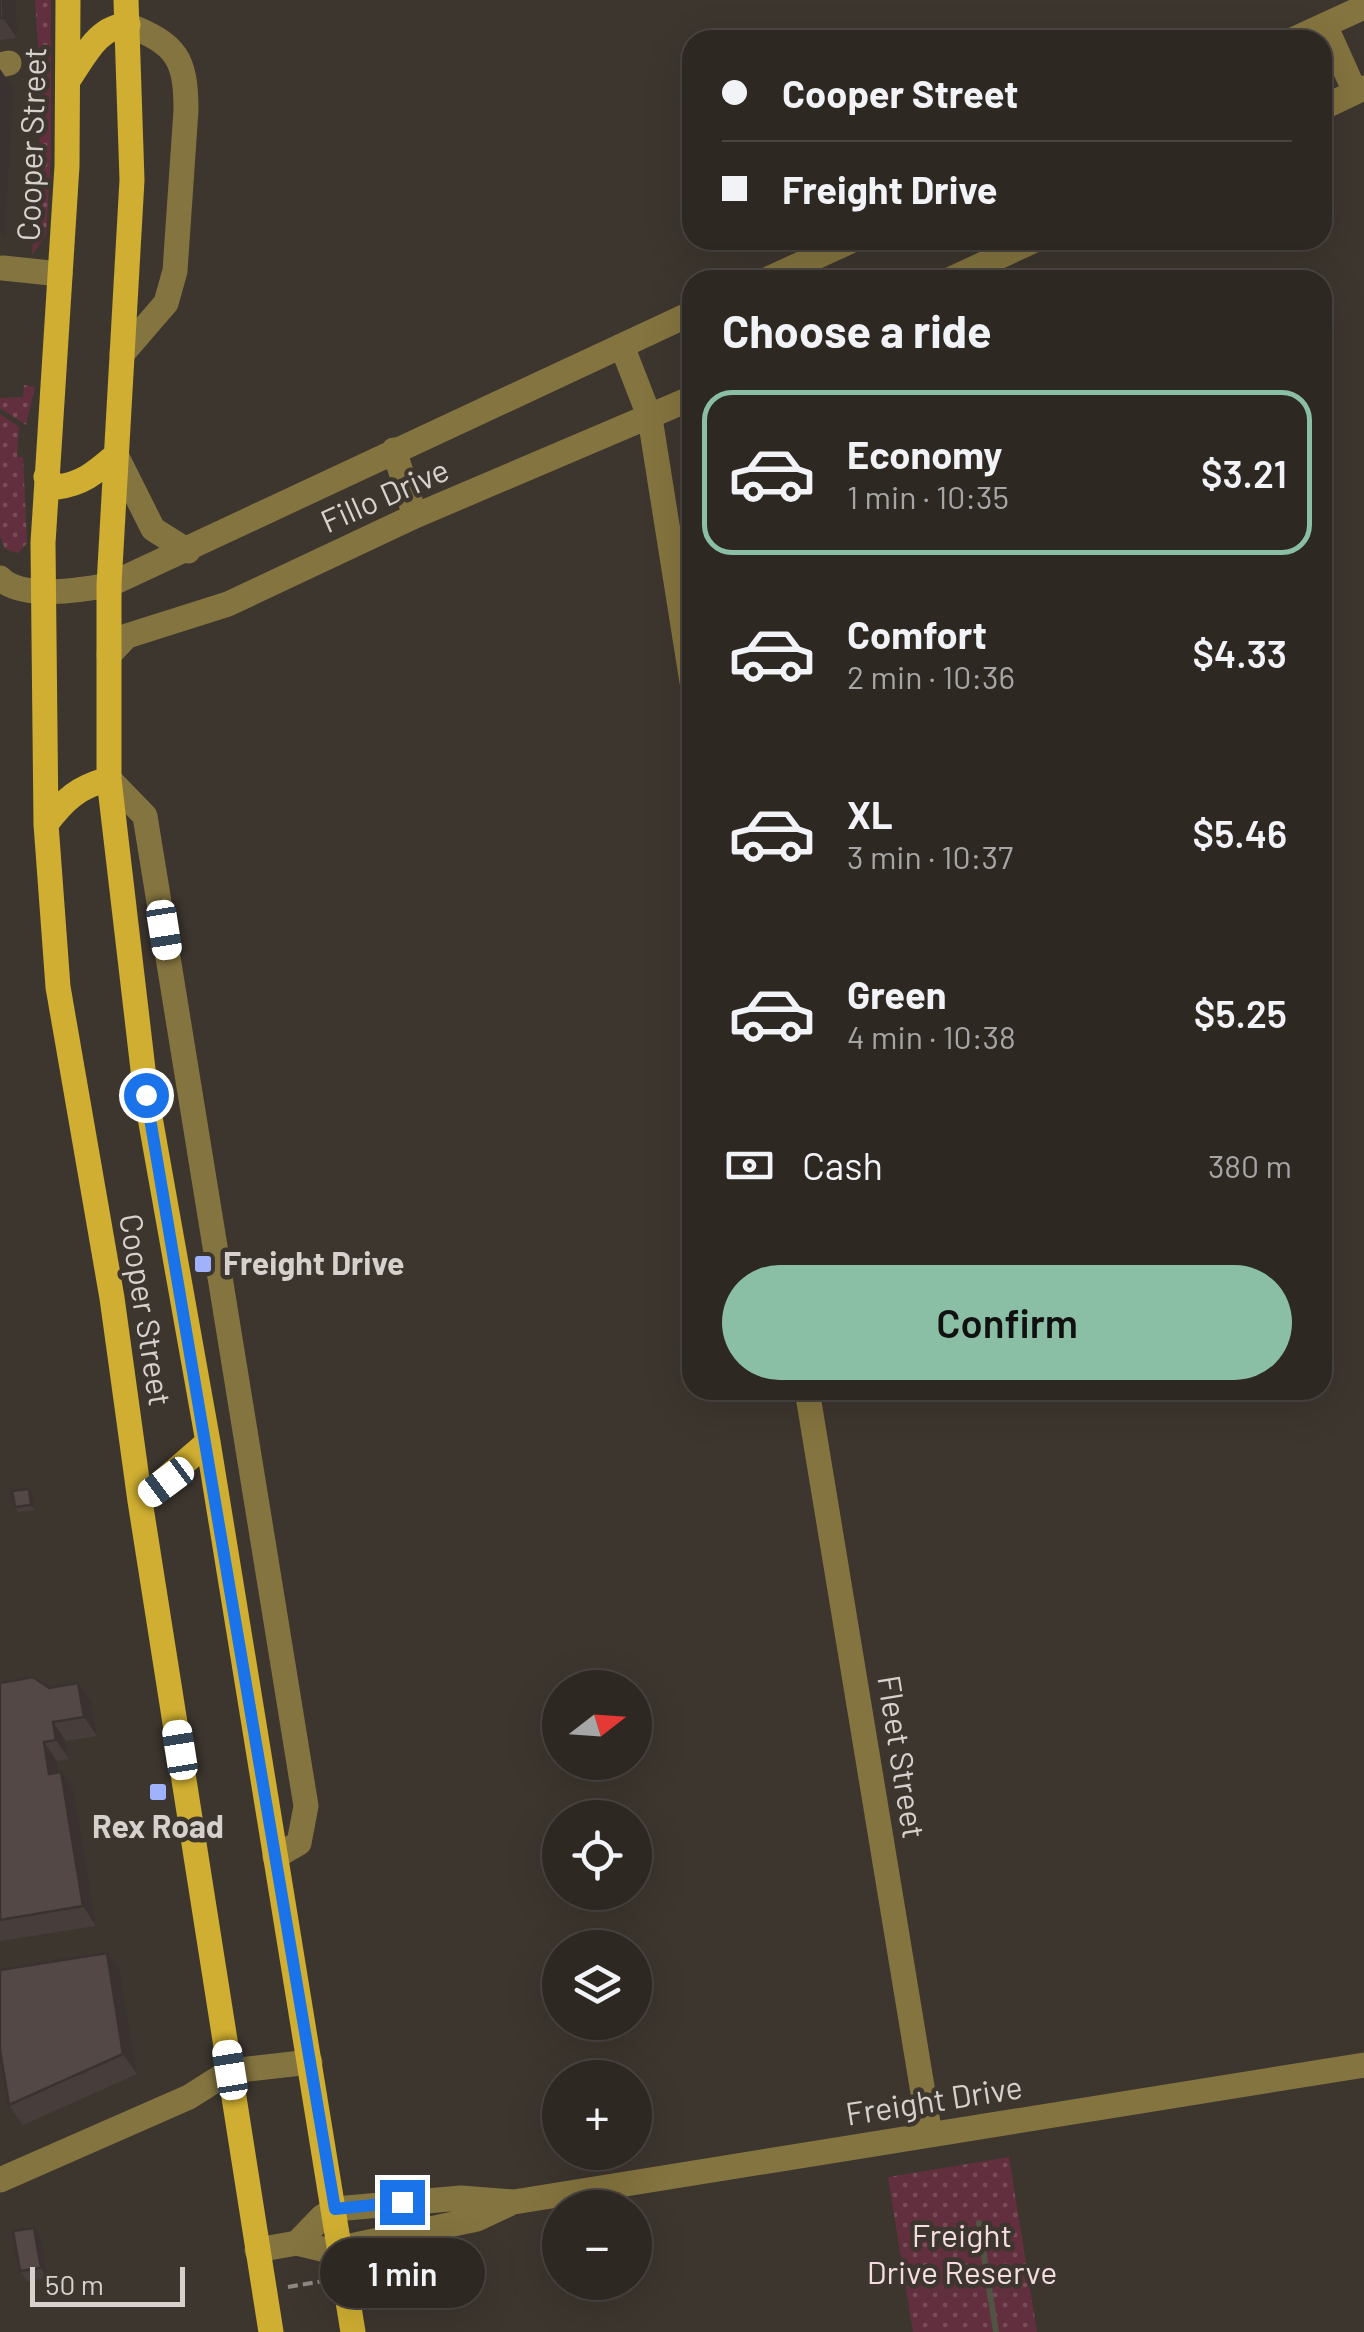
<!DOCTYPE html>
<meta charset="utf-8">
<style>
:root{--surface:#2e2823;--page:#3a3430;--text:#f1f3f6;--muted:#a7a6a6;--line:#494441;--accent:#8abfa5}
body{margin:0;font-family:Barlow,sans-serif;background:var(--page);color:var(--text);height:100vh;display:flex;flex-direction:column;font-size:38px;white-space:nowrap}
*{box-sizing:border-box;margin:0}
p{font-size:32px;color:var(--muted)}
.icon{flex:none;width:55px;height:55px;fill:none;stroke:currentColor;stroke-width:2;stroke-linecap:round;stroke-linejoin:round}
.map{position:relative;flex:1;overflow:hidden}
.side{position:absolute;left:682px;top:270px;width:650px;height:1130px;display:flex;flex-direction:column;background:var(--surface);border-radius:30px;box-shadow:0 10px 40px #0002,0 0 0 2px var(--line)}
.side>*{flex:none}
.hud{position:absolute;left:682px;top:30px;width:650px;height:220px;border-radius:30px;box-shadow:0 10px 40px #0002,0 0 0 2px var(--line);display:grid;align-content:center;height:220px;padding:0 40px;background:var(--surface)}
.needle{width:65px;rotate:73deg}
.fabs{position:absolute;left:542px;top:1670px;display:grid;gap:20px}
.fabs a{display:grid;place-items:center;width:110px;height:110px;border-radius:50%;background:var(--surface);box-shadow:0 10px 40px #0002,0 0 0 2px var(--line);font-size:50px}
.scale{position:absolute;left:30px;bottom:25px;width:155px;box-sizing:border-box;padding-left:10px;border:5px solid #d6d1cd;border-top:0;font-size:28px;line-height:35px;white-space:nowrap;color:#d6d1cd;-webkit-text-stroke:8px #3d362f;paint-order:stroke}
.end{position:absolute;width:45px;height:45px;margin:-22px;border:12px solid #1a73e8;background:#fff;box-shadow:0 0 0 5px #fff}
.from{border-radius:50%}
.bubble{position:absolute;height:70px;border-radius:35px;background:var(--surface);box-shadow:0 10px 40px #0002,0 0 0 2px var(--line);font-size:32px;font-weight:600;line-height:70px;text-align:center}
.car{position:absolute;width:30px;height:60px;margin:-30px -15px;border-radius:12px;box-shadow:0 0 8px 2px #0007;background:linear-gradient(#fff 24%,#345 0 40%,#fff 0 76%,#345 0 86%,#fff 0)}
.hud b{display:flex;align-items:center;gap:35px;height:95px;font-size:38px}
.hud b+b{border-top:2px solid var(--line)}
.hud i{width:25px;height:25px;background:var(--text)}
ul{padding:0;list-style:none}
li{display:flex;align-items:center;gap:30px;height:165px;margin:0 20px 15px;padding:0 20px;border:5px solid transparent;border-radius:30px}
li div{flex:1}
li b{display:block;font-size:38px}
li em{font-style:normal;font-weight:600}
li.active{border-color:var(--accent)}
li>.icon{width:90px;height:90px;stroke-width:1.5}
h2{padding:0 40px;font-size:45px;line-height:120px}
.pay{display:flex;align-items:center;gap:25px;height:110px;padding:0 40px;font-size:38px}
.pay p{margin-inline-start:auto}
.action{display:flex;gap:20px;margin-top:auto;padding:20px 40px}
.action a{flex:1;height:115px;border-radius:60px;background:var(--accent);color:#111;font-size:40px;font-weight:600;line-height:115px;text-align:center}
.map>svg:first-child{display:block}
</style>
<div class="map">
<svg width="1364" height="2332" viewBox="0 0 1364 2332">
<defs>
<pattern id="grass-dots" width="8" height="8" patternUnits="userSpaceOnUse" patternTransform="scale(2.5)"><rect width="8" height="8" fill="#622f3e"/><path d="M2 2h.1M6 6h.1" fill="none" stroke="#784c59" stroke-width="1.8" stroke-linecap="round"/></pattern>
</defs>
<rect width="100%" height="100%" fill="#3d362f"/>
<path fill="url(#grass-dots)" d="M35 0H51V154L46 235 32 255 42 99Z
M24 385 35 387 26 425 0 408V398L23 397Z
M0 414 19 427 17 457H23L27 543 18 553 5 549 0 536Z
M1009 2157 1037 2332H913L888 2177Z"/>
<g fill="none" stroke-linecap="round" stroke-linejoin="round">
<path stroke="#515442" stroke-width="6" d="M979 2223 996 2332"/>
<path stroke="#8f8984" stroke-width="4" stroke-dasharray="10 5" stroke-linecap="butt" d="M288 2287 323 2281"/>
<path stroke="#84743f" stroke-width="25" d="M1325 25 1355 92
M1292 40 1364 7
M0 65 9 63
M1322 108 1364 88
M3 268 60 274
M766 280 853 240
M949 280 1035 240
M622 346 650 418 692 682
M122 354 166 303 175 271 186 110C186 58 176 44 128 25
M394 450 415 516
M116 455 153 529 188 551
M0 578C21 600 82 590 109 585L692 313
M109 655 127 636 228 604 415 516 692 398
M109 779 145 816 306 1806 299 1843 275 1857
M807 1390 930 2135
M0 2180 189 2097 230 2071 310 2062
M297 2243 322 2217 335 2209 461 2198 514 2202 1364 2065
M257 2250 297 2243 326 2250 341 2248 477 2219 509 2204"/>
<path stroke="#cfae31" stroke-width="25" d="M68 0 67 166 43 543 46 824 58 987 112 1298 140 1501 271 2332
M126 0 132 180 109 585V779L146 1095 208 1442 353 2332
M69 79C85 56 98 26 128 25
M46 477 57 487C83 484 96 472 116 455
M46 824C65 799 78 787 109 779
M140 1501 208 1442"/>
</g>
<path fill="#473e3c" d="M0 0 17 38 0 40Z
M32 1494 35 1510 18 1512 15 1507Z
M0 1683 49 1688 92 1702 97 1736 66 1741 69 1759 57 1761 59 1773 74 1791 96 1926 0 1941Z
M120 1972 137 2074 23 2125 9 2105Z
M41 2238 48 2278 27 2281 20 2271Z"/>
<path fill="#3a3231" d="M3 0H16L17 38 3 18Z
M0 69 14 89 4 238 0 231Z
M29 1489 32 1494 35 1510 31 1505Z
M78 1683 92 1702 97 1736 84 1717Z
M53 1722 66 1741 69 1759 56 1740Z
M44 1742 57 1761 62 1793 49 1774Z
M61 1772 74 1791 96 1926 83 1906Z
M107 1953 120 1972 137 2074 123 2054Z
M34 2228 41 2238 48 2278 41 2268Z"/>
<path fill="#534846" stroke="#3a3231" stroke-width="2.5" d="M0 0H3V18H0Z
M29 1489 31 1505 15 1507 12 1491Z
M33 1677 49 1688 78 1683 84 1717 53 1722 56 1740 44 1742 49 1774 61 1772 83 1906 0 1920V1683Z
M107 1953 123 2054 9 2105 0 2050V1970Z
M34 2228 41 2268 20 2271 13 2231Z"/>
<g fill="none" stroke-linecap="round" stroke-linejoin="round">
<path stroke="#1a73e8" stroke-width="12" d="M146 1095 335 2209 402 2202"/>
</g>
<g fill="#a1b2fd" stroke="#3d362f" stroke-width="4">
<rect x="193" y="1254" width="20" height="20" rx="5"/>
<rect x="148" y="1782" width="20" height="20" rx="5"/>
</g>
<g text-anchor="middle" stroke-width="9" stroke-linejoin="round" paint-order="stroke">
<g font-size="32" fill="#d6d1cd" stroke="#3d362f">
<text transform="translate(32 144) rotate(-88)" y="11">Cooper Street</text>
<text transform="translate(385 496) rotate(-24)" y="11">Fillo Drive</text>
<text transform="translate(145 1310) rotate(81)" y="11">Cooper Street</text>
<text transform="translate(901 1757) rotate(81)" y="11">Fleet Street</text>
<text transform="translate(934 2101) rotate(-9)" y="11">Freight Drive</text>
</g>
<g font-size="32" font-weight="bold" fill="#d6d1cd" stroke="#3d362f" text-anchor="start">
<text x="223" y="1275">Freight Drive</text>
<text x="158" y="1838" text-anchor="middle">Rex Road</text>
</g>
<g font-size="32" fill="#f4dce1" stroke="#3d362f">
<text x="962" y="2247">Freight<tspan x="962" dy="37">Drive Reserve</tspan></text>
</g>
</g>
</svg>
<div class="fabs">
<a><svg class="needle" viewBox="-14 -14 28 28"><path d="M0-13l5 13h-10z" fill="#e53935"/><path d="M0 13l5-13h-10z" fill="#a7a6a6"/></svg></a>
<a><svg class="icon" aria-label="locate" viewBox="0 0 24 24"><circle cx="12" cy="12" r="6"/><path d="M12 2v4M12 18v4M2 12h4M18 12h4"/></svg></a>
<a><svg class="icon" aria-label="layers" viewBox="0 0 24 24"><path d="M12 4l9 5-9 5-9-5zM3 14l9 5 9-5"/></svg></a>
<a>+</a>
<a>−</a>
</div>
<div class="scale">50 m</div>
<i class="end from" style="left:146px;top:1095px"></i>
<i class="end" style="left:402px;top:2202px"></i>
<div class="bubble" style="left:320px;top:2238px;width:165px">1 min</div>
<i class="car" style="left:164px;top:930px;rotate:171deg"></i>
<i class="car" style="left:166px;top:1482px;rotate:233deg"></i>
<i class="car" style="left:180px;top:1750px;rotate:351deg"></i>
<i class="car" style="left:230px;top:2070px;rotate:351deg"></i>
<div class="hud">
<b><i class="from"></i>Cooper Street</b>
<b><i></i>Freight Drive</b>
</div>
<section class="side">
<h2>Choose a ride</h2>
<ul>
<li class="active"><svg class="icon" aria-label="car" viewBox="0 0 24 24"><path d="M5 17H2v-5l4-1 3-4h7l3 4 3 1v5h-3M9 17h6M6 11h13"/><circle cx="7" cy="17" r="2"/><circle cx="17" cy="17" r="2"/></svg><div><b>Economy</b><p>1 min · 10:35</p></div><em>$3.21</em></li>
<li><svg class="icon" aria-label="car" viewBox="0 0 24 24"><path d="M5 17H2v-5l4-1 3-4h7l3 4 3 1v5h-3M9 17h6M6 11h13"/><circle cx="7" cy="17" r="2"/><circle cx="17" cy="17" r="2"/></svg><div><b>Comfort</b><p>2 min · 10:36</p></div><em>$4.33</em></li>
<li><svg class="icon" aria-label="car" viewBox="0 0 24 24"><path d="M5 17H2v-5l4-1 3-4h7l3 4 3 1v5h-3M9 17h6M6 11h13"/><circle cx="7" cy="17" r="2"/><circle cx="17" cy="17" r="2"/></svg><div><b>XL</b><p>3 min · 10:37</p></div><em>$5.46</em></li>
<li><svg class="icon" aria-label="car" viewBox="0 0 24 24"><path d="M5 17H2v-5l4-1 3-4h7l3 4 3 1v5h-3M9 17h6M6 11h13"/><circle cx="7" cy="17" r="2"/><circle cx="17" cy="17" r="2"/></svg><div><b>Green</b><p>4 min · 10:38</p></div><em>$5.25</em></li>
</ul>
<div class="pay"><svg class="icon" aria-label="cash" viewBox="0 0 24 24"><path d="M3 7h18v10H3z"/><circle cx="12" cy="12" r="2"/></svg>Cash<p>380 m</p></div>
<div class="action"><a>Confirm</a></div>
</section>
</div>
